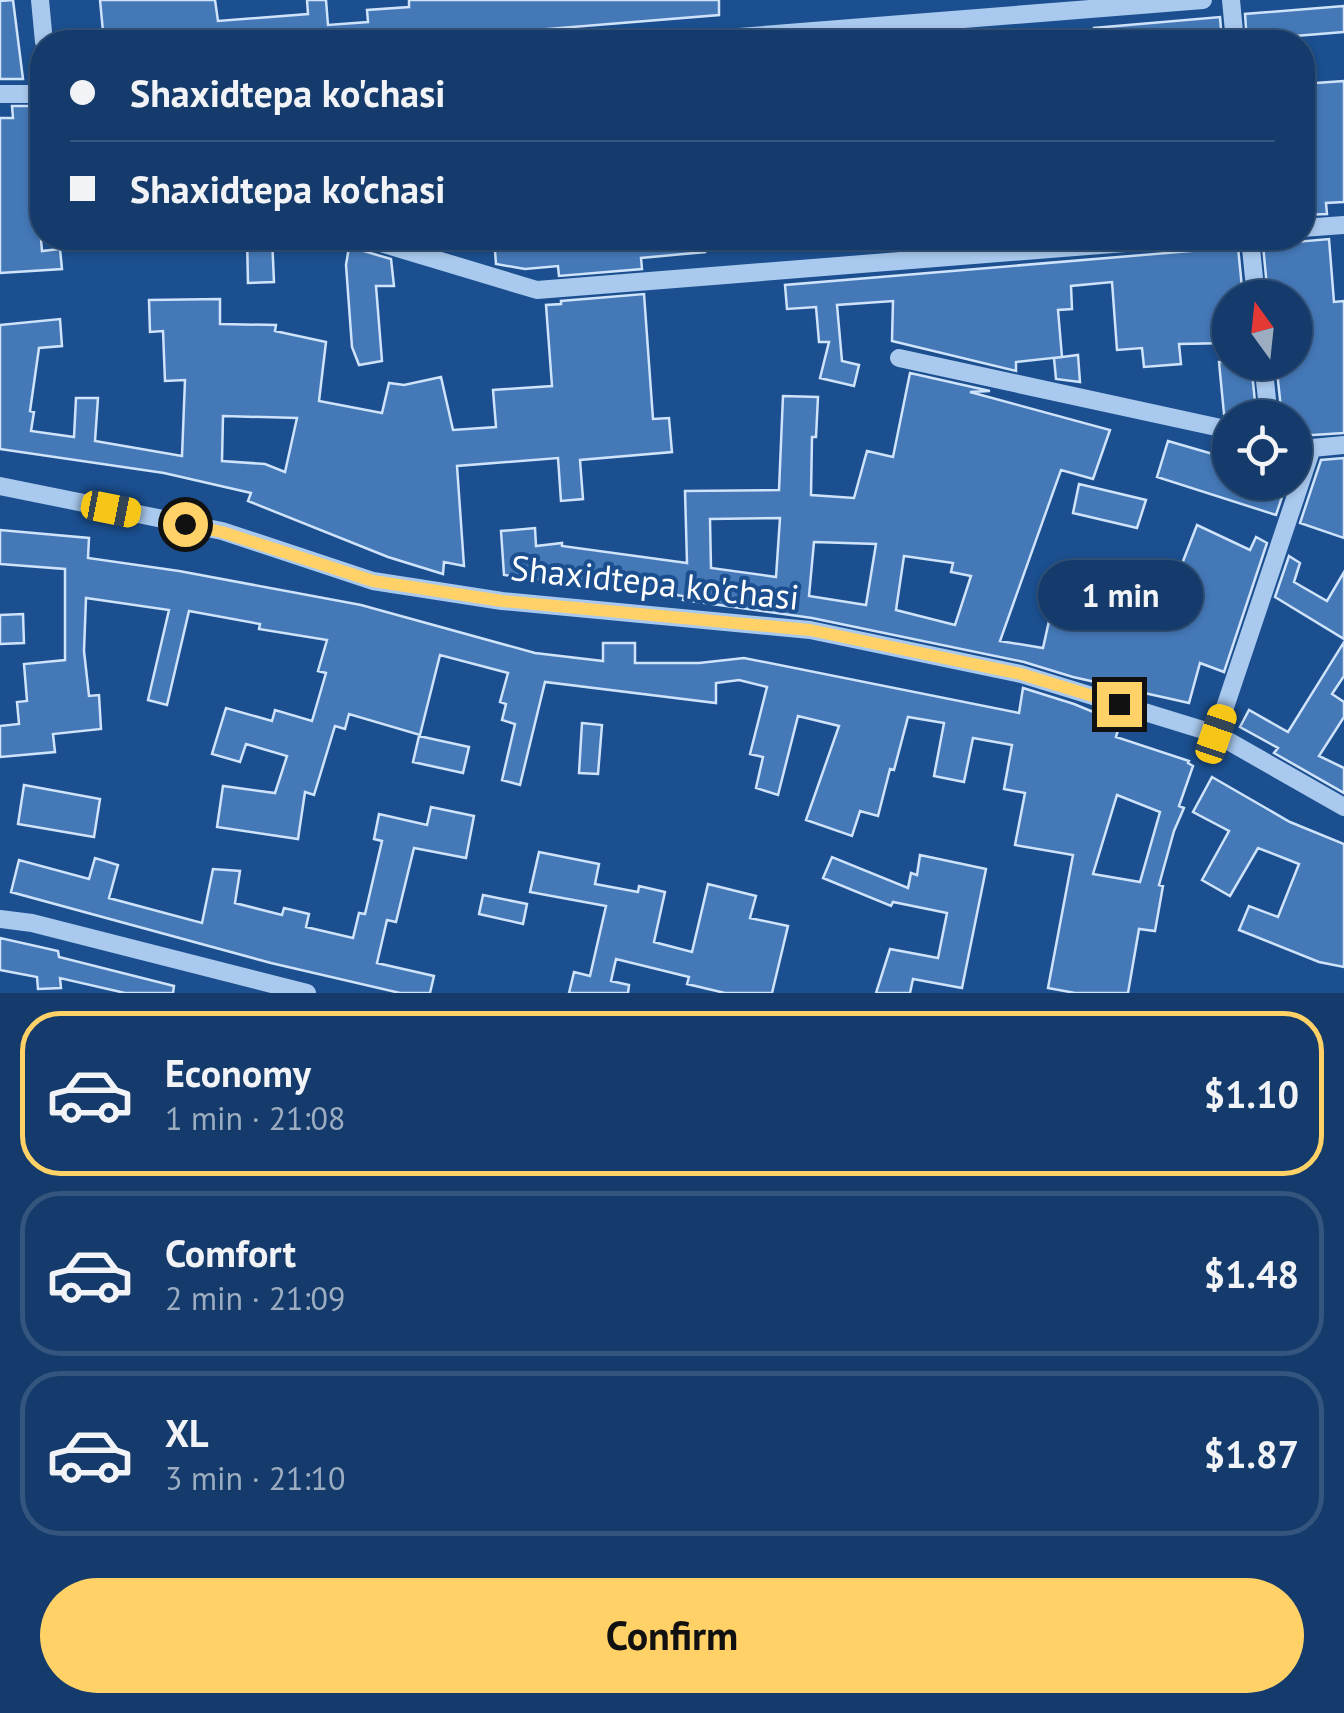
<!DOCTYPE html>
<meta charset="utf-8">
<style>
:root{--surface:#143b6b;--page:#1d4271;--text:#f1f3f6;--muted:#9dadc1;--line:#33557e;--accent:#ffd166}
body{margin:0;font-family:"PT Sans",sans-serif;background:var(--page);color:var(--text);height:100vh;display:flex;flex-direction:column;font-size:38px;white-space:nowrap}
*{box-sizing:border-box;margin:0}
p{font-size:32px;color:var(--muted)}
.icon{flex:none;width:55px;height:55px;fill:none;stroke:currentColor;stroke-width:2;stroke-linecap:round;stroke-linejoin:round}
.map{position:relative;height:993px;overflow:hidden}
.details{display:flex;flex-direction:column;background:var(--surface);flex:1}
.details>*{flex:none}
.guide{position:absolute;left:30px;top:30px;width:1285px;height:220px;border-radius:40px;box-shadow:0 2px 8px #0004,0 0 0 2px var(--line);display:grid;align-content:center;height:220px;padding:0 40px;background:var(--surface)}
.needle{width:65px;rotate:345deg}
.fabs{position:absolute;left:1212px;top:280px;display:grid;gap:20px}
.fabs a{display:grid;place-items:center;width:100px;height:100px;border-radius:50%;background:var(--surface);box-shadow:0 2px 8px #0004,0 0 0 2px var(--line);font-size:50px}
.end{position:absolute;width:45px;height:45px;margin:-22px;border:12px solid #ffd166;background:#111;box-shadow:0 0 0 5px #111}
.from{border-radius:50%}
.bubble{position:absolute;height:70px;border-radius:35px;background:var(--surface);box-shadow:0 2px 8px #0004,0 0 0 2px var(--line);font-size:32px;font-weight:700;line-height:70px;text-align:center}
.car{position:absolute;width:30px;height:60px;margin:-30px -15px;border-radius:12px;box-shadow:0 0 8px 2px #0007;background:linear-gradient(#f5c518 24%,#345 0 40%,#f5c518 0 76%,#345 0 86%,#f5c518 0)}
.guide b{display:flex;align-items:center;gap:35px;height:95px;font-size:38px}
.guide b+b{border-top:2px solid var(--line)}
.guide i{width:25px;height:25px;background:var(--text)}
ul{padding:18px 0 0;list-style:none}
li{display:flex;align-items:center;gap:30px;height:165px;margin:0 20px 15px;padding:0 20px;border:5px solid var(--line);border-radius:40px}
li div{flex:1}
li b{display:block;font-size:38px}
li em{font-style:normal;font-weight:700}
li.on{border-color:var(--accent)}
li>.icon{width:90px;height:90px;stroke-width:1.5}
.cta{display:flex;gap:20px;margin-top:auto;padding:20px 40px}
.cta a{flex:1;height:115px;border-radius:60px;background:var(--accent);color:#111;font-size:40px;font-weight:700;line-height:115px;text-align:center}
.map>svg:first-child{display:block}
</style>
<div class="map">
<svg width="1344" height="993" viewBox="0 0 1344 993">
<rect width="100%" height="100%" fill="#1b4f8f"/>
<path fill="#4478b7" stroke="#cfe3fa" stroke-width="2.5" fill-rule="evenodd" d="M13 0 23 79H0V1Z
M100 0H215L218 21 308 14 307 0H326L328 25 368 22 367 10 409 7V0H719V15L387 42H104Z
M1344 6V32L1271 38V42H1247L1245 14Z
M1220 17 1222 42H1094V28Z
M1344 81V202L1326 203 1327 214 1302 215V84Z
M12 106H36L35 169 42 251 60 249 62 269 0 273V118H13Z
M247 238H272L274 282 248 283Z
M494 238H704L705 252 641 258 642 269 559 276 558 266 525 269 496 264Z
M1329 239 1334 302 1344 301V433L1313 435 1295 432V418H1282L1276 362H1295V298H1268L1263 245Z
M350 241 360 250 391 259 394 286H376L382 361 359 365 352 347 346 265Z
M1238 247 1243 298H1230V343L1179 344 1181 364 1144 367 1142 348 1117 350 1112 282 1071 286 1072 309 1058 310 1062 357 1016 362V371L892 341 893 301 837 305 842 361 859 365 854 386 820 378 829 342H819L816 307 787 309 785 285Z
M644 294 653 419 669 418 672 452 580 460 583 499 561 501 558 458 457 466 464 566 444 562 443 574 388 557 248 501 251 493 164 473 0 449V325L60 319 62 346 39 348 30 411 34 412 31 431 74 437 76 398H98L95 441 182 456 185 380 165 381 163 331 150 332 149 300 220 299V324L276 325 275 331 326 342 319 401 382 413 389 383 404 385 441 377 453 430 496 427 493 390 552 386 546 305 561 304V301ZM223 416 297 418 285 472 265 464 222 461Z
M1078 355 1080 382 1056 379 1054 358Z
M1219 362H1251L1256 412 1224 414Z
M910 373 990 391 970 392 1110 430 1093 479 1061 470 1000 641 1043 648 1051 612 1077 617 1085 582 1140 591 1146 562 1180 569 1197 525 1250 550 1256 537 1267 543 1224 672 1200 663 1189 703 1073 677 1024 662 812 618 683 600 684 596 504 575 501 531 535 528 536 546 562 543V546L687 563 685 491 779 490 783 396 818 397 816 437H812L811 495 854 498 867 451 893 457ZM780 518 776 577 711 568 710 519ZM814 542 876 544 866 605 809 596ZM904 556 953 563 951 572 971 576 955 625 896 610Z
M1168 441 1230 459V482H1287L1276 515 1157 477Z
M1344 458V538L1300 523 1321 460Z
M1079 484 1146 500 1137 528 1073 513Z
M0 530 89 538 88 558 179 571 361 605 535 653 603 661V643H635V663H699L744 658 1019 713 1023 688 1074 704 1120 723 1116 737 1189 761 1188 763 1193 766 1179 806 1184 808 1174 831 1159 885 1163 886 1155 931 1139 929 1128 993H1075L1048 988 1073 855 1015 845 1025 793 1004 789 1012 745 973 738 964 782 934 776 944 723 908 717 894 770 890 769 878 816 860 811 852 836 806 820 839 726 798 716 778 795 756 788 763 757 750 754 767 687 739 680 716 683V703L545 682 520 785 502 780 515 724 502 720 506 704 500 702 508 673 440 655 420 735 349 714 345 729 335 726 314 795 305 792 298 839 217 827 223 786 275 793 287 756 246 744 240 762 212 754 226 708 272 721 275 710 312 721 326 673 318 671 327 640 259 629 260 624 189 611 167 705 148 700 169 610 86 598 84 651 89 696 99 695 101 729 53 734 55 752 0 757V726L19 724 17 702 27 701 24 664 65 660V569L0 564ZM1117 795 1160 812 1140 882 1093 874Z
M1289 556 1300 563 1294 582 1327 601 1344 572V639L1275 597Z
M23 614 24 643 0 644V615Z
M1344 642V676L1332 694 1344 702V717L1319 756 1344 768V793L1274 753 1278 748 1240 727 1249 710 1288 732Z
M582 723 602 725 598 774 579 773Z
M419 736 469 747 463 773 413 762Z
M1212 777 1290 822 1344 844V967L1319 962 1239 930 1249 906 1278 917 1299 864 1258 848 1230 896 1202 880 1229 831 1193 812Z
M24 785 100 799 94 837 18 824Z
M431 807 474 816 466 858 414 848 396 922 387 920 377 963 434 976 430 993H400L271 963 11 892 19 860 89 879 95 858 118 865 109 898 202 923 213 869 240 871 235 903 282 915 284 908 309 914 306 927 353 938 359 913 365 914 382 841 374 839 379 814 427 825Z
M539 852 599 864 595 884 638 892 639 886 665 892 654 942 692 952 708 884 756 896 750 918 788 926 772 993H725L687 984 689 977 616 959 611 981 629 985 628 993H569L574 972 590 976 606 906 530 892Z
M920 855 986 869 962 988 913 979 910 993H876L890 949 938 958 947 913 893 902 891 906 823 878 832 857 908 888 911 873 917 875Z
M483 895 527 904 523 924 479 914Z
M0 938 58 951 59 957 174 986 173 993H125L60 978 61 988 38 989 37 977 0 970Z"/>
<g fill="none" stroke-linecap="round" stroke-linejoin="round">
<path stroke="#a9c9ee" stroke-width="18" d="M40 0 44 42
M1231 0 1235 42
M675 42 1203 0
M0 94H42
M1302 228 1344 225
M364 238 537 290 1188 238
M1250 238 1256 298
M899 358 1230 430
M1263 362 1269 418
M1312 448 1344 445
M0 486 222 531 373 581 502 601 810 630 1021 674 1216 734 1344 807
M1216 734 1312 448 1295 444
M0 919 32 923 307 993"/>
</g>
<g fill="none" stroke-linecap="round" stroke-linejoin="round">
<path stroke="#ffd166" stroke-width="12" d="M185 524 222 532 373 581 502 601 810 630 1021 674 1119 704"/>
</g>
<g text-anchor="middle" stroke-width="8" stroke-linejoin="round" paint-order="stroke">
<g font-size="35" fill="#fff" stroke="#1b4f8f">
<text transform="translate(655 583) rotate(6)" y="12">Shaxidtepa ko'chasi</text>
</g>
</g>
</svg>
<div class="fabs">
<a><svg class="needle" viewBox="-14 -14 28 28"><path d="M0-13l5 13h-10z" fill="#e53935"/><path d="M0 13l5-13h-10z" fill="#9dadc1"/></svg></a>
<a><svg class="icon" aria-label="locate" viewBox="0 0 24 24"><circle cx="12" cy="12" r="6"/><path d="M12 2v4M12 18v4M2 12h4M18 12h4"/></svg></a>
</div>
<i class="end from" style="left:185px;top:524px"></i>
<i class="end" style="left:1119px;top:704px"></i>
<div class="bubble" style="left:1038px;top:560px;width:165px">1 min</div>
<i class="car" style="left:111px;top:509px;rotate:101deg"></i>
<i class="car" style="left:1216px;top:734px;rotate:19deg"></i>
<div class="guide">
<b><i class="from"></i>Shaxidtepa ko'chasi</b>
<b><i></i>Shaxidtepa ko'chasi</b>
</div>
</div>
<section class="details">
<ul>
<li class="on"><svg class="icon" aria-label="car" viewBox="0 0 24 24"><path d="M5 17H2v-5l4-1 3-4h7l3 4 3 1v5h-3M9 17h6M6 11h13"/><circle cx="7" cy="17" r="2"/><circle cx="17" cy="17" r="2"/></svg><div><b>Economy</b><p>1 min · 21:08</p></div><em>$1.10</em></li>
<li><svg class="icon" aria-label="car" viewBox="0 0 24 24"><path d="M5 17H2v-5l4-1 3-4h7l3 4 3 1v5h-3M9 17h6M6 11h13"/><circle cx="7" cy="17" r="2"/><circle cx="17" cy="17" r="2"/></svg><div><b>Comfort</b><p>2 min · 21:09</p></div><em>$1.48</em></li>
<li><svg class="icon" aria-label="car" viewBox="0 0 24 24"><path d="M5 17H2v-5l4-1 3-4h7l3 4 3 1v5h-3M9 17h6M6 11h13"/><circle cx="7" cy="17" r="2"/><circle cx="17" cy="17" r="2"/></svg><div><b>XL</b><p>3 min · 21:10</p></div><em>$1.87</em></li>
</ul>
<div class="cta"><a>Confirm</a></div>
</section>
